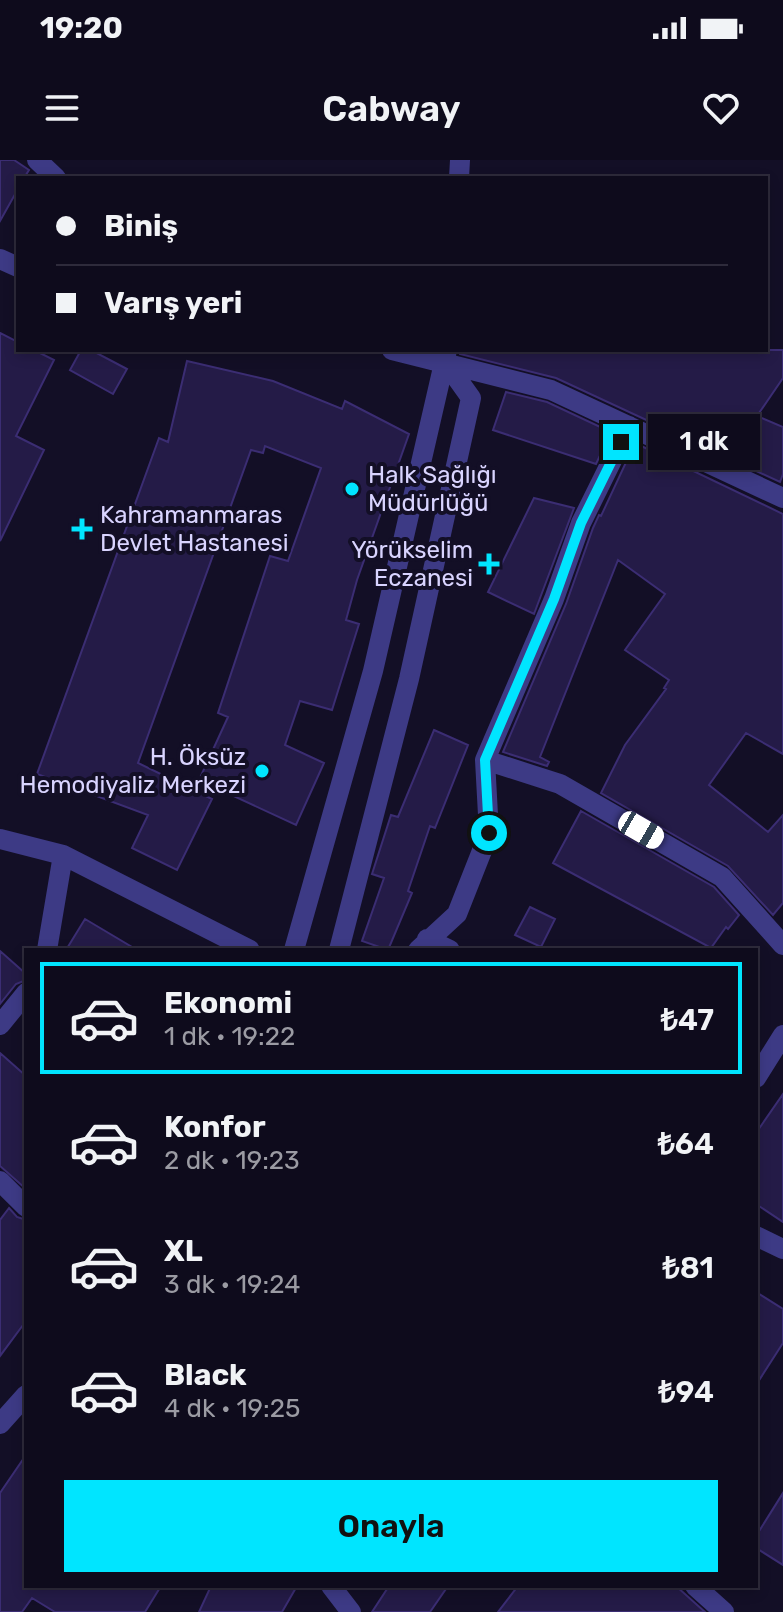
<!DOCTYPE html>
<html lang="tr">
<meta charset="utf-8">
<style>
:root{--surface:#0e0b1c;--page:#1c1929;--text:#f1f3f6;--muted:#9b9ba3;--line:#2e2b3b;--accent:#00e5ff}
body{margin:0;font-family:Rubik,sans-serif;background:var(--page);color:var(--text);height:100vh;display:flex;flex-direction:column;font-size:30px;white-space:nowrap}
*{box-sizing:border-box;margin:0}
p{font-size:26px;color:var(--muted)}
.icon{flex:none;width:44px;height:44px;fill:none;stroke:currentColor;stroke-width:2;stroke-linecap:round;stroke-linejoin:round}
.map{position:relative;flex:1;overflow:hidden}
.details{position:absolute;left:24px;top:788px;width:734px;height:640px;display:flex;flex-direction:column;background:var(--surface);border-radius:0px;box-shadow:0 4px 12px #0003,0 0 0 2px var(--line)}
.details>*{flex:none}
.guide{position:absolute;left:16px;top:16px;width:752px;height:176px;border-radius:0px;box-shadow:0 4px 12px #0003,0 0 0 2px var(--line);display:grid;align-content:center;height:176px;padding:0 40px;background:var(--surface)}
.end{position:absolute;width:36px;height:36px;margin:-18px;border:10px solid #00e5ff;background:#111;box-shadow:0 0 0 4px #111}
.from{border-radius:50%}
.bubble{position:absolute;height:56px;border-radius:0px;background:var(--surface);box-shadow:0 4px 12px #0003,0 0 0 2px var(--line);font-size:26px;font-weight:600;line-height:56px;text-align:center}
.car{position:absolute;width:24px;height:48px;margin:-24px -12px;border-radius:10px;box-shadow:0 0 6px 2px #0007;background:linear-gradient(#fff 24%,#345 0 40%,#fff 0 76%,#345 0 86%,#fff 0)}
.guide b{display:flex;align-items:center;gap:28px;height:76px;font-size:30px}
.guide b+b{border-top:2px solid var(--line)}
.guide i{width:20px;height:20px;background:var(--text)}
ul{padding:14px 0 0;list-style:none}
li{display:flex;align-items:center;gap:24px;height:112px;margin:0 16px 12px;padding:0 24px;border:4px solid transparent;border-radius:0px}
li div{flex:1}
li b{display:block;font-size:30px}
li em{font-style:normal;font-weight:600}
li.selected{border-color:var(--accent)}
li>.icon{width:72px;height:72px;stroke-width:1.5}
.cta{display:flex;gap:16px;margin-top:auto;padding:16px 40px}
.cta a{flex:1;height:92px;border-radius:0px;background:var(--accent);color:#111;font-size:32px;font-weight:600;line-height:92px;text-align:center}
.status{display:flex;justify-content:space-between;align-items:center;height:56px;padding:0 40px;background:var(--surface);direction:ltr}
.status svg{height:22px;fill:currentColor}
header{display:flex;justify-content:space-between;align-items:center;height:104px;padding:0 40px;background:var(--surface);font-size:36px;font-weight:600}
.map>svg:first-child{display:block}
</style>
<div class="status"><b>19:20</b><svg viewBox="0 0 49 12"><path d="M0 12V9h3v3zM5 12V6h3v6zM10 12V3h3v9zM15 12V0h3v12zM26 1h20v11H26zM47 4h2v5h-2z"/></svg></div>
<header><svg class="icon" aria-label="menu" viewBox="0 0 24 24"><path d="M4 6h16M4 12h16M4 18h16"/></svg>Cabway<svg class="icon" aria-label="heart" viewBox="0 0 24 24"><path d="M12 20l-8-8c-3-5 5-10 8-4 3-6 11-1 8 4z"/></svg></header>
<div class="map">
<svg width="783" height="1452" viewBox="0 0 783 1452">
<rect width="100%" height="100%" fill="#130f26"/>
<path fill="#241b47" stroke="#3b2d73" stroke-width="2" d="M0 0H14L29 10 24 18H18V29L0 61Z
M0 173 18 182V190H34L54 200 16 276 44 290 0 381Z
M81 190H91L127 209 113 234 70 210Z
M460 190H783V218L757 256 783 267V314L780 322 556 218 460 194Z
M187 201 273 221 342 249 345 241 409 274 357 420 346 460 359 464 332 550 300 541 285 585 324 603 296 665 199 620 228 557 218 553 270 396 288 401 321 308 265 286 263 293 251 290 138 603 212 639 177 710 132 688 148 655 37 614 159 278 168 282Z
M506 232 547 242 611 272 596 304 493 270Z
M635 283 783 354V594L746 573 709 625 768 672 783 655V743L773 755 728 706 601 633 625 585 666 529 664 528 669 520 625 490 665 434 618 400 540 597 549 602 547 606 503 592 566 444 593 368 599 355 601 356Z
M534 338 574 348 534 454 488 432Z
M434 570 468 585 435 668 430 666 408 731 412 733 388 790 362 781 384 718 372 714 391 655 398 657Z
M581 651 714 727 739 755 728 769 726 767 711 788 553 703Z
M530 747 555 759 541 787 515 775Z
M85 759 137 790H66Z
M0 791 26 814V820L16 824 0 844Z
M0 893 26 916V1029L0 1006Z
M783 934V1062L756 1044V973Z
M9 1048 17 1057 26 1060V1161L0 1196V1060Z
M756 1132 783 1149V1183L756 1225Z
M26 1295V1426H161L145 1452H55L32 1438 22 1452H0V1333Z
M783 1333V1405L756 1388V1376Z
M211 1426H297L282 1452H199Z
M389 1426H448L430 1452H372Z
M518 1426H676L705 1452H498Z"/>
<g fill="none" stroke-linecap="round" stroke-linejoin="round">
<path stroke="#3d3a85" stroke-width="20" d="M37 0 56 18
M459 18 460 0
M0 99 18 107
M392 190 551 230 783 338
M485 600 560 624 722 717 783 785
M0 679 63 695 250 790
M427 779 450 790
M47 790 63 695
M294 790 373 511 447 190
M339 790 409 519 471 238 446 203
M418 790 457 754 489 673 485 600 554 439 581 363 629 266
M0 865 26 833
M756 918 783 875
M0 1021 26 1047
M756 1076 783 1089
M0 1264 26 1235
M331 1426 351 1452
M695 1426 724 1452"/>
</g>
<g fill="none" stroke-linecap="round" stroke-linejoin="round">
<path stroke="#00e5ff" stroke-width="10" d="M489 673 485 600 554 439 581 363 621 282"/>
</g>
<g fill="#00e5ff" stroke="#130f26" stroke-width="3">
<circle cx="352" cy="329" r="8"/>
<path d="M78 357h8v8h8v8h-8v8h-8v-8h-8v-8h8z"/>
<path d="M485 392h8v8h8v8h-8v8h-8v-8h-8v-8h8z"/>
<circle cx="262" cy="611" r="8"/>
</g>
<g text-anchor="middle" stroke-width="8" stroke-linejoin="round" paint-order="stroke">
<g font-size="24" fill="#d9d4ff" stroke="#130f26" text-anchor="start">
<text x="368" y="323">Halk Sağlığı<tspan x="368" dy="28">Müdürlüğü</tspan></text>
<text x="100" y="363">Kahramanmaras<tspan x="100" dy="28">Devlet Hastanesi</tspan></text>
<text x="473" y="398" text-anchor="end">Yörükselim<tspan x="473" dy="28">Eczanesi</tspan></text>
<text x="246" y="605" text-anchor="end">H. Öksüz<tspan x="246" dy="28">Hemodiyaliz Merkezi</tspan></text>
</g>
</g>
</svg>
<i class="end from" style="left:489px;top:673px"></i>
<i class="end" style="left:621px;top:282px"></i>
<div class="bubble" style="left:648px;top:254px;width:112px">1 dk</div>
<i class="car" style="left:641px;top:670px;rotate:120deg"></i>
<div class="guide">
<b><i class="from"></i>Biniş</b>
<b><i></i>Varış yeri</b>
</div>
<section class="details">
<ul>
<li class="selected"><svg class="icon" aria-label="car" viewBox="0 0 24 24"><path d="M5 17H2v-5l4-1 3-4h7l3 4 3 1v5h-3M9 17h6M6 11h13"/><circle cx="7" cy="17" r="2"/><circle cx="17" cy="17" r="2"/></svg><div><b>Ekonomi</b><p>1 dk · 19:22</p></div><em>₺47</em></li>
<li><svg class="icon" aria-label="car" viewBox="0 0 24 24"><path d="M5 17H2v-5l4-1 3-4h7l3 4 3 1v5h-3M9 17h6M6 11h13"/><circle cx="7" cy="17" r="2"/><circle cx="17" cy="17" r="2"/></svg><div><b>Konfor</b><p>2 dk · 19:23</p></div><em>₺64</em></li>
<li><svg class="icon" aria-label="car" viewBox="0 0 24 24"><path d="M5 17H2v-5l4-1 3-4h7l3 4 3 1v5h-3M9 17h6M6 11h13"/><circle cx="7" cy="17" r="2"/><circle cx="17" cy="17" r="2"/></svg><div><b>XL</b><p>3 dk · 19:24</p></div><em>₺81</em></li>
<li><svg class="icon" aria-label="car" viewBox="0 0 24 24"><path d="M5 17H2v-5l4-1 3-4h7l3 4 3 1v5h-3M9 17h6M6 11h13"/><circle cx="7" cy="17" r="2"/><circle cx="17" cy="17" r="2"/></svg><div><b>Black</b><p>4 dk · 19:25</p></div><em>₺94</em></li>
</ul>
<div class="cta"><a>Onayla</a></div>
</section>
</div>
